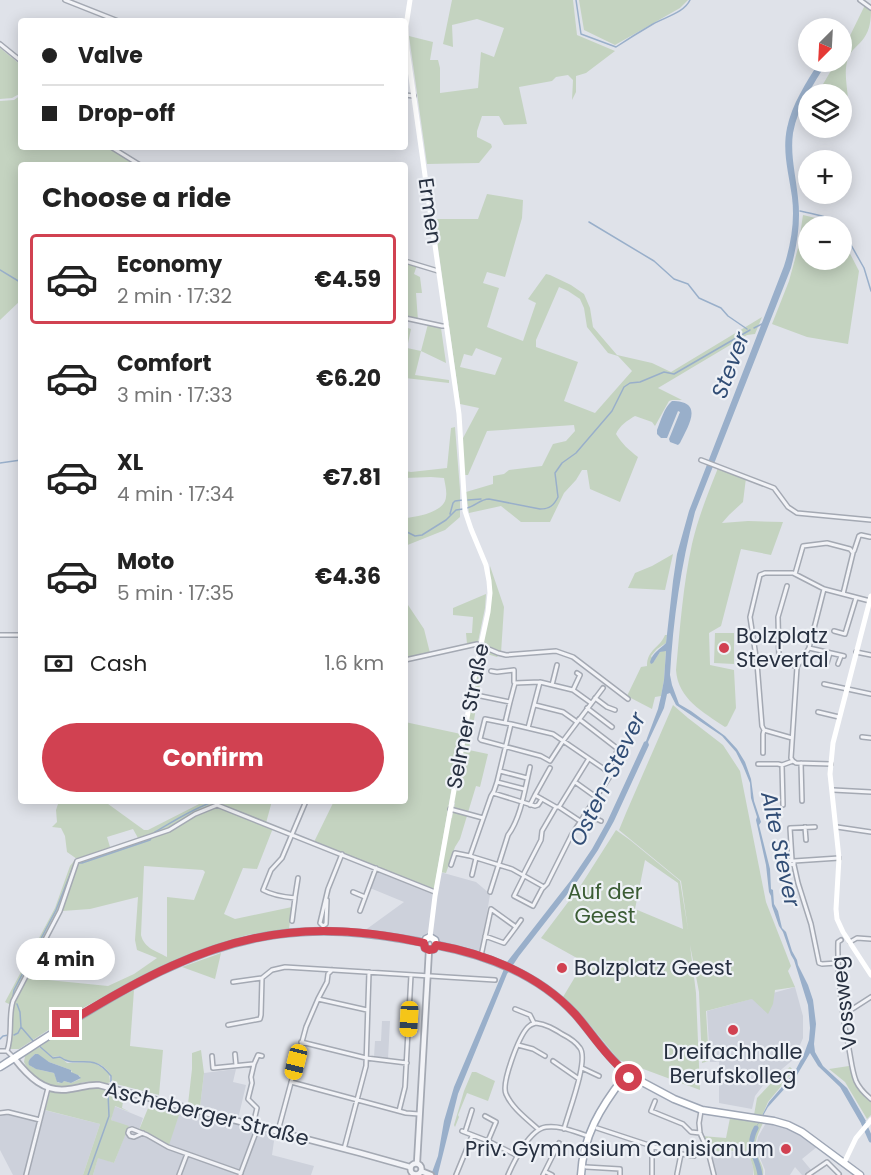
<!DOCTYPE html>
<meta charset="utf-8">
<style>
:root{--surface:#fff;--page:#f6f6f6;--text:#222;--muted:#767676;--line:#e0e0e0;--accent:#d14151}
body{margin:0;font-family:Poppins,sans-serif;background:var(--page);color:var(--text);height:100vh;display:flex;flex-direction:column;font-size:22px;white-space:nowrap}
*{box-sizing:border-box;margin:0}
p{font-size:20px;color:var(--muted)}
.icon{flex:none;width:33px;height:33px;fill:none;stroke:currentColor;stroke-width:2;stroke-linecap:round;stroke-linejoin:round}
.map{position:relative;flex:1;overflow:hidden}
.drawer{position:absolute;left:18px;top:162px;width:390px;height:642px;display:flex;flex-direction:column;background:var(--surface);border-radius:6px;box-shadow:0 3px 15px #0003}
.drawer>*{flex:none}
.top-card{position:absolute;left:18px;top:18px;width:390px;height:132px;border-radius:6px;box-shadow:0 3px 15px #0003;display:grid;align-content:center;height:132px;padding:0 24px;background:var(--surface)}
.needle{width:39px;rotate:204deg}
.fabs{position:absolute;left:798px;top:18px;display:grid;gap:12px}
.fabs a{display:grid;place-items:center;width:54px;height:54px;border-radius:50%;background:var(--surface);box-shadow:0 3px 15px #0003;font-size:30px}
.end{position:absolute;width:27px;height:27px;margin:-14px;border:8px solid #d14151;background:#fff;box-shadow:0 0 0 3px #fff}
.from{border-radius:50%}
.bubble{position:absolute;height:42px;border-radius:21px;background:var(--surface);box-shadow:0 3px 15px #0003;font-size:20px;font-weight:700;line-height:42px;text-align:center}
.car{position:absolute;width:18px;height:36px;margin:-18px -9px;border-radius:8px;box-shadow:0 0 4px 2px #0007;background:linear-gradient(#f5c518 24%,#345 0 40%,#f5c518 0 76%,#345 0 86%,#f5c518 0)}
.top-card b{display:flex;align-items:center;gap:21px;height:57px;font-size:22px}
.top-card b+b{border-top:2px solid var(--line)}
.top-card i{width:15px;height:15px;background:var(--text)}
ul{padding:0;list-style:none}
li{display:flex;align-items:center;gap:18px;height:90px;margin:0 12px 9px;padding:0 12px;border:3px solid transparent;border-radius:6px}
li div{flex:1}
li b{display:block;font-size:22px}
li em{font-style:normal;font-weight:700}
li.selected{border-color:var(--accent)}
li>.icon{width:54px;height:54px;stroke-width:1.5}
h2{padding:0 24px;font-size:27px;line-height:72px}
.pay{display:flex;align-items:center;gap:15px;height:66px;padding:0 24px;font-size:22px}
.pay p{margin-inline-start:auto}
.cta{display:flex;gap:12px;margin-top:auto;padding:12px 24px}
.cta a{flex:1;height:69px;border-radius:36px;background:var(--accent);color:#fff;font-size:24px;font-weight:700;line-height:69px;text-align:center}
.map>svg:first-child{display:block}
</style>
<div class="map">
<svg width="871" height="1175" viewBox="0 0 871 1175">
<rect width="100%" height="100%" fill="#dfe2e9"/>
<path fill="#cdd1db" d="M377 869 436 893 440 872 476 882 489 893 490 895 480 953 438 943 431 935V933H427L419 938 364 931 404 902 370 888Z
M795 987 803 1016V1038L794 1059 765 1083 755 1096 752 1109 719 1103V1062H710L707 1011Z
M382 1021H390L388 1059 374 1057 375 1041H381Z
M236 1069 233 1082 246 1085 238 1119 200 1107 204 1073Z
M114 1106 143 1118 139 1130 151 1135 168 1145 181 1109 275 1134 272 1155 314 1166 311 1175H93L98 1157 114 1163 128 1127 111 1120Z
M9 1109 36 1117 39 1115 40 1109 100 1124 83 1175H13L0 1150V1111Z
M767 1121 795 1129 818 1146 802 1159 812 1171 807 1175H802L795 1167 790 1175H765V1170L757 1151V1143L758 1137Z
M748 1151 753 1167V1175H715L709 1152Z"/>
<path fill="#c4d3c0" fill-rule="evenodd" d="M452 0H573L577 35 615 51 586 73 576 76V92L572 100 573 80 568 75 556 77 552 81 519 87 527 124 504 125 499 116H482L477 131V137L491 144 492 147 479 163 427 164 409 36 433 42 430 60H438L440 68V93L478 88 481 52 494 57 504 28 477 19 452 25 453 47 443 44Z
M579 0H688L680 8 615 45 584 30Z
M865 5 871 10C871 19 870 30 864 38 859 45 853 48 849 56 843 69 847 85 848 99L842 97V94H832L819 91 836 62H842V52Z
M0 48 21 65V93L12 98 0 99Z
M21 95V147H108L137 165H21V300L0 320V101L14 100Z
M487 194 523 200 522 218 505 277 487 272 483 283 499 288 487 327 523 341 536 303 528 299 546 274 550 275 571 285 584 294 590 308 593 327 617 355 652 363 671 372 762 317 755 334 747 335 658 388 682 400H672L669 401 655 426 652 422 635 416C628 420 619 426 616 434 622 444 629 450 638 457L620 502 590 489 587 470H582L576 480 564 493 550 522H521L501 506 469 513 466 492 493 484V476L504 474 509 470 542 466 553 444 566 441 575 431 574 425 487 431 468 475H464L462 440 479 408 460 404 434 219H478ZM559 287 568 291 580 299 584 308 587 327 608 353 618 356 632 371 595 413 564 401 578 362 536 347V340ZM476 348 502 358 495 375 460 367 464 354 472 356Z
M803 215 820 219 834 226H808V260H842V238L859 271 848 344 807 337 772 324 789 281 798 248Z
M405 262 417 265 414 274 420 277 422 293H416L418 321 405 318Z
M428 324 441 328 446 363 421 351 415 375 449 380V383L405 378V327L411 329 407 348 421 351Z
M455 427 460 490V517L445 530 405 546V518C417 517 445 512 446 497 447 491 445 484 444 478L431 477 405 478V471L411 472 447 468 451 428Z
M718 468 746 478 743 502 729 515 722 523 748 521 783 522 771 555 741 549 721 626 709 633 710 665 734 670 736 708 727 726 725 727C703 712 678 699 676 670 680 628 683 585 692 544 698 518 708 493 718 468Z
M673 554 665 590 628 588 635 573 652 566Z
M490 566 504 607 501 653 482 642 490 612Z
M486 594 485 608 478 642 467 644 466 633H472L473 617 453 615V608Z
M405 603 408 605 424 629 430 653 405 659Z
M715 633H734V664L714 663Z
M665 635H667L666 643 657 649 651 656 654 661 660 652 666 650 664 680 661 696 655 697 652 709 627 696 641 667 647 666C647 649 660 648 665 635Z
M482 645 499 655 497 657 487 654 484 671 482 672 469 750 488 754 480 787 476 786 460 839 455 847 446 873 440 872 450 818H452L455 803 453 802Z
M673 705 688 718 723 745 740 771 766 902 791 966 788 971 795 987 775 990 773 1004 768 1014 752 999 706 1011 709 1061 702 1063 699 992 690 945 696 993 700 1090 619 1060 590 1025 563 997 584 962 541 938 581 885 616 830 630 840 680 881 688 929 681 881 619 830 626 813ZM645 860 678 883 683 929 635 909Z
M405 722 461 734 434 890 314 842 334 801H405Z
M59 801H104L144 830H148L205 801 212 802 211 806C195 811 182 822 167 829 158 833 148 836 138 838L133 829 107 837 110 847 77 859 67 852 65 836 61 828 52 827 57 822 56 810Z
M216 801H272L266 823 218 804Z
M215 807C233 809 256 821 273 828L257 869 243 868 224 914 235 919 292 907 289 929 247 935 195 952 160 967 79 1010 19 1049H10L9 1048C13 1035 11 1022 13 1009 13 1002 24 986 28 978L108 986 134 974 157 958 137 950 135 940 138 897 90 909 62 911 79 862 154 836 201 812ZM144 866 203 870 205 872 194 900 167 897V957C156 951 144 948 141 935Z
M74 861H77L60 911 11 1005 5 1002 55 908 70 866Z
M221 953 215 979 182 967Z
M134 990 130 1046 163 1050 159 1095 112 1083C112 1077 111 1074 107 1070 91 1053 74 1069 60 1056L53 1057 40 1047C68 1024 102 1007 134 990Z
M39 1047 53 1058 60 1057 67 1063 93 1062 98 1065 109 1073 110 1082 108 1083V1085C101 1083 93 1081 85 1082 67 1086 56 1091 39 1079 32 1075 27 1069 24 1062L25 1056ZM35 1054 49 1062 71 1070 72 1073 80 1076V1079L71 1083 64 1081 58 1083 54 1073C44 1070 17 1068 35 1054Z
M201 1050 204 1073 200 1107 188 1104 192 1069V1053Z
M849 1066C854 1081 859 1091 871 1102V1115L867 1119 845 1082 829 1069Z
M790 1067 794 1071 793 1072 768 1102 762 1116 754 1115 757 1098 777 1077Z
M472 1072H476L495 1081 488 1101 467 1093 458 1115 459 1117 455 1127 454 1125 464 1091Z
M89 1087C102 1087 111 1092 124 1095L122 1108 130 1112 115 1106 111 1120 129 1126 114 1163 98 1158 93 1175H83L100 1124 45 1110 50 1092 54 1091Z
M151 1101 181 1109 169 1145 151 1135 139 1130Z
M730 1118 763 1123C756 1138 752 1145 760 1161 762 1166 764 1169 763 1175H754L753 1167 748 1151H709L702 1136 726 1138Z"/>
<path fill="#99afca" d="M819 62H827C814 84 798 106 793 133 790 155 796 176 798 198 801 222 797 245 791 268L695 512C681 565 673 620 670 675L672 685 679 704 691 711 725 736 737 749 745 762 751 779 754 801 761 822 759 825 770 869 771 889 773 890 774 904 778 911 782 928 786 932 792 951 797 960 798 965 808 985 813 1000 816 1024 814 1044 815 1052 823 1066 847 1088 866 1121 862 1125 840 1087 818 1066 810 1053 797 1075 768 1107 753 1133 769 1102 794 1073 804 1054 809 1040 810 1028 808 1005 794 960 791 955 783 932 779 926 772 906 771 896 769 892 766 865 756 820 757 817 751 798 750 783 743 766 736 752 722 736 676 705 670 693 667 694 664 708 648 742 649 745 614 821 598 850 576 883 519 956 507 974 458 1094 438 1174V1175H431L438 1156 444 1121 454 1087 507 962 571 880 592 849 607 822 644 742 646 741 658 709 661 696 664 680 666 651 660 652 653 663 651 664 650 662C653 652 659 650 666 643L673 581 677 554 689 511 784 266C791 244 795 221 792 197 789 174 782 152 787 128 792 104 806 83 819 62Z
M672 401C705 401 688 426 680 443L678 445 670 442 669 439 680 412 678 411 667 438H661L657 434V430C661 420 664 408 672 401Z
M35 1054H38L49 1062 71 1070V1072L78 1075 81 1078 71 1083 64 1081 62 1083 57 1082 54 1073 36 1069 29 1065C27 1060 32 1057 35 1054Z"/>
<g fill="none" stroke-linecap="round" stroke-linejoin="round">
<path stroke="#99afca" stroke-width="1.5" d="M576 0 581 34 616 47C628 39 641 31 653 24 665 17 684 13 690 0
M800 211C814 214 830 216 840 226
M589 222 654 261 674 279 688 284 699 298 721 308 728 316 747 329
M842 229 864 268 871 291
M0 270 20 282
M754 328 764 323
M0 463 21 460
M468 500 481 499
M467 508C476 506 480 499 489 499L540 509C550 509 554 505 558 497L555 473 562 463 576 453 612 411 624 387 630 383 640 382 664 372 674 374 750 330
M450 514 453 503 455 501 463 500
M405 531 415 536 422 535 446 520 456 510 463 509
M232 801H241
M153 834 155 832C174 821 192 809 213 802
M78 863H82L150 840 152 837
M13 996 14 990 56 910 75 862
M17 1004 20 1012 21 1027 34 1042
M14 1035 18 1033 21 1027
M0 1039 3 1036 9 1035
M38 1045 53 1058 60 1057C71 1066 83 1059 95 1063 102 1065 107 1071 111 1076V1082
M88 1175 109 1116 108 1093"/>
<path stroke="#99afca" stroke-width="5" d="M864 1124 871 1140
M756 1128C745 1148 758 1157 760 1175"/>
<g stroke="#a4a9b3" stroke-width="6">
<path id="minor" d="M65 0 118 21
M860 0 871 8
M0 44 21 61
M405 95 414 96
M111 147 140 165
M405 261 438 271
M405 318 442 326H446
M701 460 774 488 788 507 797 513 871 520
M854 551 859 536 861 535 870 537
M795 574 803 546 827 543 850 549 853 553 843 594
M824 589 809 648 797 667 791 758 793 761 796 763 831 764
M834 631 845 634 856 598
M0 635H21
M809 648 844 656
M856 652 871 655
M405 660 477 644 498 653 506 655 556 651 573 657 628 699
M779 660 778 617 787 586
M757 663 779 660 797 667
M827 663 830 653
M838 664 841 656
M491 671 497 672 514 670V682
M824 684 871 694
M552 685 557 665
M573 690 580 675 577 673
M471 694 510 702 505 723 511 724 497 782 494 791 491 796 470 856 512 869 544 887
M595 698 607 707 615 710
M510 702 515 683 540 682 573 690 591 703
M535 705 563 712 577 722
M587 708 612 727
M818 712 839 717
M505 723 485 719 480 739 481 740 541 756 550 761 563 741 603 688
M511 724 553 734 610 773
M528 728 540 682
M764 730 762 726 757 663 750 617 760 575 765 573H793L824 589 870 601
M764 730 792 738
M862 737 871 738
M763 753V734L764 730
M801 763 802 801
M758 764H778L782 765
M500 771 527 778
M497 782 524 789
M575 782 596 797
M833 790 871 792
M493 793 535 806 538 805 542 799
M535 795 550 768
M217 805 435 892
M530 805 535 795 556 807H559L580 821
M783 805 782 765 793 761
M559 807 588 760
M450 809 483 818
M586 814 601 821
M805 827 806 840
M837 827 871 832
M790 860 794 861V865L790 864Z
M792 860 790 828 815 827
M794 861 839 858
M451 865 455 853 470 856
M794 865 798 883 811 924 819 963 822 964 837 963
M472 875 476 858
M523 875 541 840 542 831 556 807
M524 876 514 896 533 906 542 889 547 884 571 836 610 776 609 769 618 749 579 719
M353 892 365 897
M490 892 508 835C521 818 525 788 530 767
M295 897 298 878
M360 911 376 868
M292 921 295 898C284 897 272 895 263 890L271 870 282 858 306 801
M323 926 320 923 328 889 342 854
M323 926 326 924 327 900
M516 927 521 920
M841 940 838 942C837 978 842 1013 849 1049 851 1059 852 1071 856 1081 859 1088 865 1094 871 1099
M850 942 857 938 871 939
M481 956 491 909 516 927 504 943 485 936
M233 982 262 978 272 970 285 967 495 980
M318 999 367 1010
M515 1009 530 1015 534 1023
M843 1015 871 997
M228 1025 260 1019 261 1015 262 978
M301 1042 366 1058 407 1063
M518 1045 533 1049 545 1056
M0 1051H7L14 1058
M7 1051C13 1035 8 1017 13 1001L60 911 77 861 169 830 195 814 217 805
M235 1054 236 1065
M212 1056 213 1068 253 1064
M553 1061 579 1079
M582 1068 599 1076
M291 1082 406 1113 419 1114
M655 1101 651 1111 683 1124 691 1132 700 1133
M399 1111 405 1087 411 975
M701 1111 699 1123 700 1133 708 1151 714 1175
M0 1113 8 1112 40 1120
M485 1116 496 1122 488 1141
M253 1125 257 1108 248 1099 252 1083 251 1077 254 1064 258 1055 262 1056
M597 1128 670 1152 694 1156
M538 1129C527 1119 512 1108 506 1094 501 1083 519 1036 528 1027 531 1024 532 1024 536 1023 546 1024 554 1029 562 1034 568 1037 576 1042 580 1048 589 1060 568 1113 564 1129
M278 1131 306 1027 318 999 327 982 328 974 332 970
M462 1131 488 1141 518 1156
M465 1132 472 1110
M143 1133 134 1137 130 1136 128 1133 129 1130 132 1129 147 1135 168 1147 241 1173
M344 1149 366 1066 369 972
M586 1167 620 1169V1175
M546 1172 552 1175
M677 1174 681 1154
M26 1175 48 1088
M179 1175 187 1154
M240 1175 258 1127
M413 1175V1174
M456 1175 472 1136
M508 1175C514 1161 530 1129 546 1127 560 1125 575 1132 588 1136
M543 1175 559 1143
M652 1175V1146
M808 1175 827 1162 839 1174"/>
</g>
<g stroke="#a4a9b3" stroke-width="8">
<path id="tertiary" d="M14 1058C28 1076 45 1094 70 1089 80 1088 88 1084 99 1085L360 1153 410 1167
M417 1163 429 950
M410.5 1169a5.5 5.5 0 1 1 11 0a5.5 5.5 0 1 1-11 0Z
M421 1171 431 1175"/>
</g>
<g stroke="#9ea6b5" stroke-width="9">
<path id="primary" d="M424 943 426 939 430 937 435 940 436 945
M436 945C487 955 539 975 575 1014 591 1032 604 1053 623 1070
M0 1067C93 1008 189 938 302 932 342 929 381 935 421 942L424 943 425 948 429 950 434 949 436 945
M622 1073a5 5 0 1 1 10 0a5 5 0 1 1-10 0Z
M631 1076 674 1099 702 1110 774 1121 788 1125 802 1132 860 1175
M581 1175C583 1136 600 1108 624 1077"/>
</g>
<use href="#minor" stroke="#f2f3f7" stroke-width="3"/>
<use href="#tertiary" stroke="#f2f3f7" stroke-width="4.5"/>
<path stroke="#fff" stroke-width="5" d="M410 0 406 26 407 49 459 414 465 511 471 529 486 565 489 581 490 593 488 612 476 668 435 896 430 937
M871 596 833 743 830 774 839 858 836 909 837 919 843 932 871 975
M844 1163 856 1138 871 1120"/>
<use href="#primary" stroke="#fff" stroke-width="6"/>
</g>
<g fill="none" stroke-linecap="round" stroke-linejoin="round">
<path stroke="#d14151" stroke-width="8" d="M66 1024C134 982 207 941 288 933 333 928 379 933 424 943L425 948 429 950 434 949 436 945C487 954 539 975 575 1014 591 1032 604 1054 623 1070L622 1073 623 1076 629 1078"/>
</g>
<g fill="#d14151" stroke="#eef1f6" stroke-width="2">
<circle cx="724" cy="648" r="6"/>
<circle cx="562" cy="968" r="6"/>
<circle cx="733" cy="1030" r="6"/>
<circle cx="786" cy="1149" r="6"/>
</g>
<g text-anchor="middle" stroke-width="4.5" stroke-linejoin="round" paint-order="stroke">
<g font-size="21" fill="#273040" stroke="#eef1f6">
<text transform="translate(430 211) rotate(82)" y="7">Ermen</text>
<text transform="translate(468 716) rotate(-79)" y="7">Selmer Straße</text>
<text transform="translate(844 1003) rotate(-97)" y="7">Vossweg</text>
<text transform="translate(207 1114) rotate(14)" y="7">Ascheberger Straße</text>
</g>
<g font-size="21" fill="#273040" stroke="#eef1f6" text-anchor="start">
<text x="736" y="643">Bolzplatz<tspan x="736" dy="24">Stevertal</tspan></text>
<text x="574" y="975">Bolzplatz Geest</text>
<text x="733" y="1059" text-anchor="middle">Dreifachhalle<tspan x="733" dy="24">Berufskolleg</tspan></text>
<text x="774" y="1156" text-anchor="end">Priv. Gymnasium Canisianum</text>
</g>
<g font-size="21" fill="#3b5c34" stroke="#eef1f6">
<text x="605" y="899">Auf der<tspan x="605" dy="24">Geest</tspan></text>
</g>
<g font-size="22" font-style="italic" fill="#314d75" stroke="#eef1f6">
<text transform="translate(730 365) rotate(-69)" y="8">Stever</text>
<text transform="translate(607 779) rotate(-64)" y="8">Osten-Stever</text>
<text transform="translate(781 849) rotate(78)" y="8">Alte Stever</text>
</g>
</g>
</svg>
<div class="fabs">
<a><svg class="needle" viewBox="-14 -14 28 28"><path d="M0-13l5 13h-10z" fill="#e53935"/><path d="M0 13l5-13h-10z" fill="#767676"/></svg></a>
<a><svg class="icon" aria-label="layers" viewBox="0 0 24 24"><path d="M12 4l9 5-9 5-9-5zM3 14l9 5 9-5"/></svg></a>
<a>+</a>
<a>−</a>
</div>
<i class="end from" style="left:629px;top:1078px"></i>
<i class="end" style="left:66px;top:1024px"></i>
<div class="bubble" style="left:16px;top:938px;width:99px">4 min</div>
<i class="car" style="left:409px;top:1019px;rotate:183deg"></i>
<i class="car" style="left:296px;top:1062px;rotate:194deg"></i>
<div class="top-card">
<b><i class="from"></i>Valve</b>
<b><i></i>Drop-off</b>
</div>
<section class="drawer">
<h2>Choose a ride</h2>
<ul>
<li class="selected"><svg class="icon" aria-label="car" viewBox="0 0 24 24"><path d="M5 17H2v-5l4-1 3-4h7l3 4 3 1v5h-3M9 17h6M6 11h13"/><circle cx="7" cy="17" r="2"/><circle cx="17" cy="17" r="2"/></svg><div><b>Economy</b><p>2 min · 17:32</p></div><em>€4.59</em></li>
<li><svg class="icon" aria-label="car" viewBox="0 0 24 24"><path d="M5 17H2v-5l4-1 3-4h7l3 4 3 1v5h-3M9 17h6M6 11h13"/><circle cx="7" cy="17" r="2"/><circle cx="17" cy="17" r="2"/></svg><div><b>Comfort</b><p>3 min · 17:33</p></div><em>€6.20</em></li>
<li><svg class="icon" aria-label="car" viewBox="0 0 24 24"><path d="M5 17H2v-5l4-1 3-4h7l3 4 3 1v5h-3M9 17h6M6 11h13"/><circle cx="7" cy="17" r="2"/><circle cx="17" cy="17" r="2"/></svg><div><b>XL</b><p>4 min · 17:34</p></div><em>€7.81</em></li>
<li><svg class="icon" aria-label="car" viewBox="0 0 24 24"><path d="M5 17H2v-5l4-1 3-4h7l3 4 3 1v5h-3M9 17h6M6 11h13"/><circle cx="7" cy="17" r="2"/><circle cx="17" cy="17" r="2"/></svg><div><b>Moto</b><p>5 min · 17:35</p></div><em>€4.36</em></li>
</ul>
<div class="pay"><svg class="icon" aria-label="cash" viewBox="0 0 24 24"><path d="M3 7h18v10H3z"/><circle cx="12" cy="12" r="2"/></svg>Cash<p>1.6 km</p></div>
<div class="cta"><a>Confirm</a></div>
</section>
</div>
